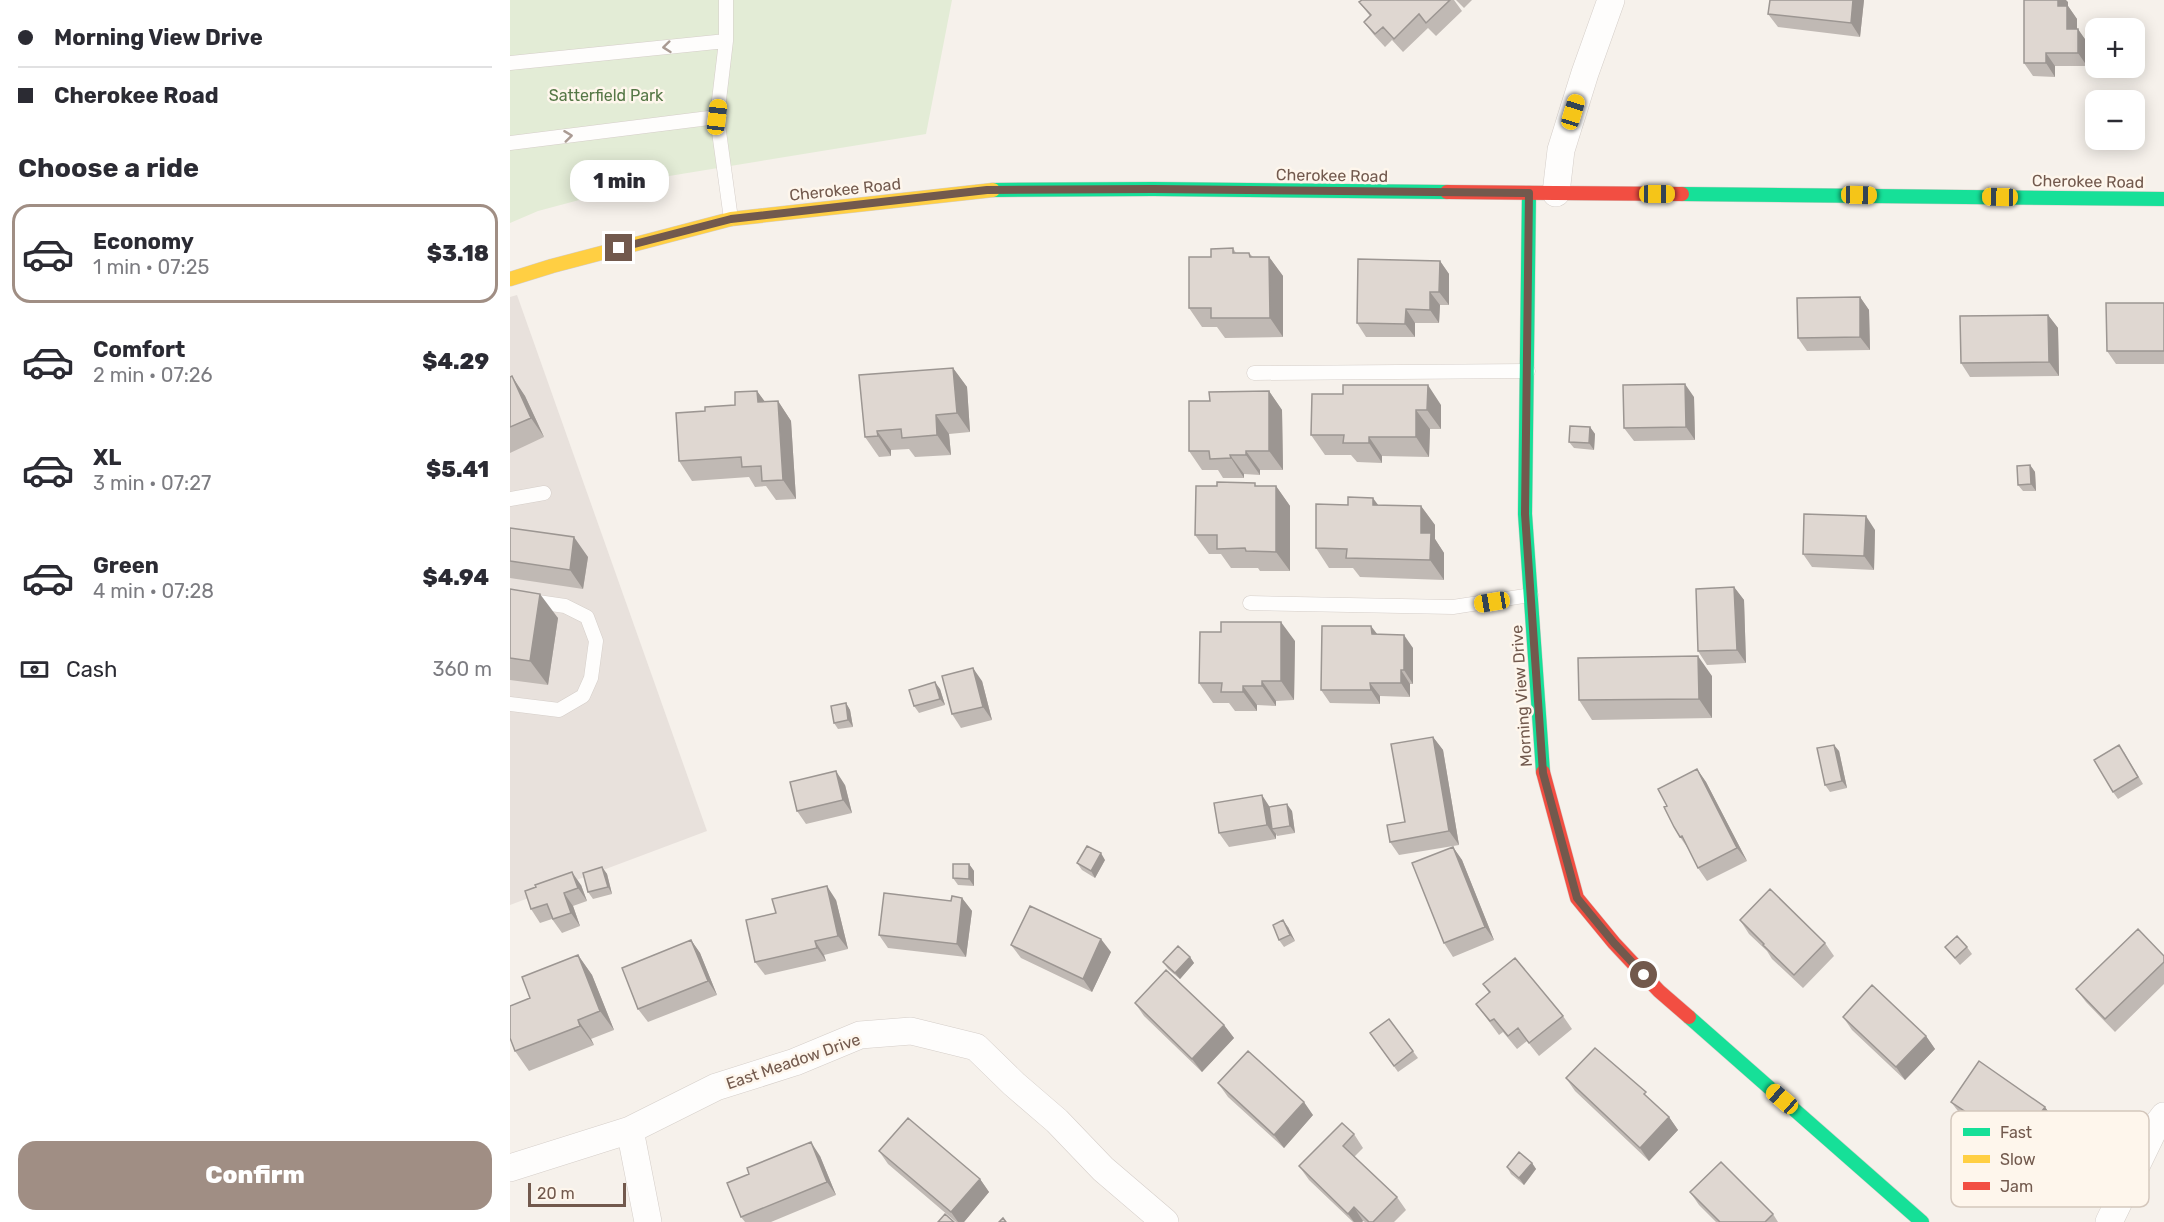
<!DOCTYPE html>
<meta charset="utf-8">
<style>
:root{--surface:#fff;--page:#f7f7f7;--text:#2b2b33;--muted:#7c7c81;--line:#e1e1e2;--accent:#a08e84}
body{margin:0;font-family:Rubik,sans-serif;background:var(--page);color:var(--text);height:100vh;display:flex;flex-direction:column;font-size:22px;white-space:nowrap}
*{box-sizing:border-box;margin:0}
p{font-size:20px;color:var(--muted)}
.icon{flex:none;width:33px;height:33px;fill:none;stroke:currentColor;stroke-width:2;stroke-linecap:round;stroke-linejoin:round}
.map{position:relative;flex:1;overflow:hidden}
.drawer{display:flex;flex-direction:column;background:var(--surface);width:510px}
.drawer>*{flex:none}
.banner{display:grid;align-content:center;height:132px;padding:0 18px;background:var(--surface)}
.tools{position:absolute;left:1575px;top:18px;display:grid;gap:12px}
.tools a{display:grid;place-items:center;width:60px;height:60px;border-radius:12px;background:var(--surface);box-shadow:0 3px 15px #0003;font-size:30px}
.scale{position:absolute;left:18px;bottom:15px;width:98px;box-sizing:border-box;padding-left:6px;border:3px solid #72594d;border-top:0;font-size:16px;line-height:21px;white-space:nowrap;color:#72594d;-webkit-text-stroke:4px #fef6ec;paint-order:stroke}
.end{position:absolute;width:27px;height:27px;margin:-14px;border:8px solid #72594d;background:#fff;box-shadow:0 0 0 3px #fff}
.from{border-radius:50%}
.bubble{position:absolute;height:42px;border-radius:18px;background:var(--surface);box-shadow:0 3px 15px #0003;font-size:20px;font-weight:800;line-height:42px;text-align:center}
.car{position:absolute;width:18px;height:36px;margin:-18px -9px;border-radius:8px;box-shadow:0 0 4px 2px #0007;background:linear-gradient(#f5c518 24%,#345 0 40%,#f5c518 0 76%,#345 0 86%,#f5c518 0)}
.banner b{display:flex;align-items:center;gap:21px;height:57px;font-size:22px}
.banner b+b{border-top:2px solid var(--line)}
.banner i{width:15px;height:15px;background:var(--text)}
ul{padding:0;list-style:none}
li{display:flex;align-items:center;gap:18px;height:99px;margin:0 12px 9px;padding:0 6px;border:3px solid transparent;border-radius:18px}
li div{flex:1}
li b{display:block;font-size:22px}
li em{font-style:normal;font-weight:800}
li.on{border-color:var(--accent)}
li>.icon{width:54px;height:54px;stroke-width:1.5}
h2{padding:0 18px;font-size:27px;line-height:72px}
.pay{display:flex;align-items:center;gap:15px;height:66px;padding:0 18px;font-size:22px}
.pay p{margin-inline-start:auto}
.cta{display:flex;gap:12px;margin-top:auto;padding:12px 18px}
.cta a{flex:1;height:69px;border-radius:18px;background:var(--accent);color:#fff;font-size:24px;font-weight:800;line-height:69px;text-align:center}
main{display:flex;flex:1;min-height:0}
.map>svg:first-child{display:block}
</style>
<main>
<section class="drawer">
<div class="banner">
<b><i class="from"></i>Morning View Drive</b>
<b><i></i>Cherokee Road</b>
</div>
<h2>Choose a ride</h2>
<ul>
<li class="on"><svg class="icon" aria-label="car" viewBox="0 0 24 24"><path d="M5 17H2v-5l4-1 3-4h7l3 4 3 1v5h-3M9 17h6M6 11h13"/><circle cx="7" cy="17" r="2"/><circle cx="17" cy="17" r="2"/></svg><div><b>Economy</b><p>1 min · 07:25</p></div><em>$3.18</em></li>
<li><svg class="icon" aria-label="car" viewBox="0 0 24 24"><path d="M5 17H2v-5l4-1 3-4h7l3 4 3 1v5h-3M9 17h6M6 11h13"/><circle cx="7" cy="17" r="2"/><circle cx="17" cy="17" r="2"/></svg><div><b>Comfort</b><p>2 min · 07:26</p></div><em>$4.29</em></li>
<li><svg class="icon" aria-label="car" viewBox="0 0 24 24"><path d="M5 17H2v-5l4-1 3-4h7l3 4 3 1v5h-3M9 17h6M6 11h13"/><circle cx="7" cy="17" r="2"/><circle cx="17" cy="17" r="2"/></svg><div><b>XL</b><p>3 min · 07:27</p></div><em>$5.41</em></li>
<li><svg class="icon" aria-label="car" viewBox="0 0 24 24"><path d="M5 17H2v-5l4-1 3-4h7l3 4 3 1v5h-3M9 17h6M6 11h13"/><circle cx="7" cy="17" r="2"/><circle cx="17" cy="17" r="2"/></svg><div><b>Green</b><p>4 min · 07:28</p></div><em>$4.94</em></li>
</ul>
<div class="pay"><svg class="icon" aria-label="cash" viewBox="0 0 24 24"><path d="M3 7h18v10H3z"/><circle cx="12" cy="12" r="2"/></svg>Cash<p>360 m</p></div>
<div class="cta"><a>Confirm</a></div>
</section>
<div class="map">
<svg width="1654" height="1222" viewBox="0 0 1654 1222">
<rect width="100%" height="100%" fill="#f6f1eb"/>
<path fill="#e8e1dc" d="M7 295 197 831 0 905V297Z"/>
<path fill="#e3ecd6" d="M0 0H442L416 134 159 176 28 211 0 223Z"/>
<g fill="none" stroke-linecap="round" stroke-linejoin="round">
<g stroke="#d5cec9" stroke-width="15">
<path id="lane" d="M216 0V41L207 117 221 219
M0 63 216 41
M0 143 207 117
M744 373 1018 371
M0 499 34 493
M0 598 55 606 77 617 86 641 81 678 73 696 49 710 0 704
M740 603 943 607 1021 595"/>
</g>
<g stroke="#d5cec9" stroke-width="28">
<path id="street" d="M1046 193 1051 150 1075 73 1101 0
M120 1130 138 1222
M0 1168 120 1130 206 1087 285 1062 350 1035 401 1031 466 1047 504 1084 547 1121 593 1169 655 1222
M1599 1222 1644 1129 1654 1116"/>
</g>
<g stroke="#d5cec8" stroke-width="15">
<path id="fast" d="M483 190 643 189 937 192
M1019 193 1015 514 1033 772
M1172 194 1654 199
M1179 1017 1412 1222"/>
</g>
<g stroke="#d5cec8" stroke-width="15">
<path id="slow" d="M0 279 42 266 221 219 483 190"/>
</g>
<g stroke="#d5cec8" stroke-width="15">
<path id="jam" d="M937 192 1172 194
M1033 772 1067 898 1104 943 1149 991 1179 1017"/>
</g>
<use href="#lane" stroke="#fefdfc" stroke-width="14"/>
<use href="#street" stroke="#fefdfc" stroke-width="27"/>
<use href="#fast" stroke="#16e098" stroke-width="14"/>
<use href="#slow" stroke="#ffcf43" stroke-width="14"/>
<use href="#jam" stroke="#f24e42" stroke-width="14"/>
</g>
<path fill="#c0b9b4" d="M852 0H944L952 11 926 36 918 28 893 52 882 40 875 47 864 35 854 22 860 16 849 2Z
M946 0H962L954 8Z
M1260 0H1354L1350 37 1268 27 1258 14Z
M1558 2V6L1567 19V29L1577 42V66H1545V77L1523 76 1514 63Z
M723 248 726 253H739L743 257H759L773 276V337L715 338 707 327H692L679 308 701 257Z
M930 261 939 274V305H930L929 323H905V337H856L847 323Z
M1350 297 1359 310 1360 350 1297 351 1288 338Z
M1654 303V364H1606L1597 351Z
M1538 315 1548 328 1549 376 1460 377 1451 363Z
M443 368 457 387 460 432 439 434 441 455 405 457 399 449 381 450V456L369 457 355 437Z
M0 377 15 396 34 437 0 453Z
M247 391 255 402 268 401 281 421 286 499 266 500 256 486 245 487 239 477 182 481 169 461 195 411 225 405Z
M759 391 772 410 773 470H750V475L734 474V478H713L708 470H692L679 451 700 401Z
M802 394 931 405V429H920L919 457 872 456V463L847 462 841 455H815L801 435Z
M1184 397 1185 440 1124 441 1114 428Z
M1080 427 1085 434 1084 450 1064 448 1059 442Z
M1520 465 1525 472 1526 491H1513L1508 485Z
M747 486H766L780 506V571H750L748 568H721L711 554H699L685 535Z
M838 505 911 506 925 525V539L934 553V580L850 577 843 568H819L806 548Z
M0 528 78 557 73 589 0 578Z
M1365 530 1364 570 1302 567 1293 554Z
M1224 587 1234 600 1236 663 1197 665 1188 651Z
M0 589 48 618 38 685 0 680Z
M867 634 903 648V684H900V697L870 696V704L820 703 811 690Z
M785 641 784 700 766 701V706L747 705V711H725L719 703H703L689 683Z
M1202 676V718L1082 720 1069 700Z
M472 681 482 720 451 728 442 714Z
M430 689 435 705 409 713 404 706Z
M336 703 340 710 343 727 328 729 324 723Z
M923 737 933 750 949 845 889 855 880 842 895 822Z
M1329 751 1337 788 1320 792 1315 785Z
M1614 752 1633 784 1608 799 1603 792Z
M1187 769 1196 782 1237 861 1197 881 1188 868 1179 850 1170 837 1157 806Z
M335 785 342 813 296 824 287 811Z
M760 807 782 811 785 833 767 836 766 834V839L719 847 709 833Z
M943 847 952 860 984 940 943 957 934 943Z
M595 860 585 878 572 870 567 863Z
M459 864 464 871V886L448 885 443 878Z
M92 867 97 874 102 894 83 899 78 892Z
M71 885 77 901 63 906 70 926 52 933 42 919 30 923 21 909 26 887Z
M452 898 462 911 456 957 378 948 369 935 441 901Z
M326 900 338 949 314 955 316 961 255 975 245 962Z
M1230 920 1315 943 1324 956 1293 988 1262 959 1257 951 1239 934Z
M778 927 785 941 774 947 769 940Z
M181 940 190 953 207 995 138 1022 128 1009Z
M501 945 601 952 582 992 511 958Z
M1435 947H1457L1462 954 1450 965Z
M68 955 82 975 104 1030 81 1039 84 1045 19 1071 5 1051 20 998Z
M1654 956V984L1605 1032 1576 1002 1566 989Z
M680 957 684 963 670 979 658 969 653 962Z
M973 984 1053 1016 1062 1029 1029 1056 1017 1041 1007 1049 993 1032 989 1035 966 1004 979 993Z
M625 1003 714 1025 724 1038 692 1072 634 1016Z
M1333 1017 1416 1036 1425 1049 1395 1080 1342 1030Z
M879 1019 908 1058 888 1072 860 1033Z
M1056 1078 1143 1102 1159 1117 1168 1130 1139 1161 1065 1091Z
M708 1083 803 1115 774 1148 718 1097Z
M1441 1102 1535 1107 1544 1120 1517 1159 1451 1115Z
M844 1134 853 1148 844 1157 887 1197 896 1210 884 1222H855L853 1221 852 1222H843L799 1180 789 1166Z
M369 1151 470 1179 479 1192 454 1222H446L378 1164Z
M310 1156 326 1195 261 1222H235L231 1217 239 1174Z
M1022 1163 1026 1169 1014 1185 1001 1174 997 1167Z
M1180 1192 1263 1214 1268 1222H1206L1189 1205Z"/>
<path fill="#9c9692" d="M1343 0H1354L1350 37 1341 23Z
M1548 0H1556L1558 2V6L1567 19V42L1557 29 1548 6Z
M1568 29 1577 42V66L1568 53Z
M1536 53 1545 66V77L1536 63Z
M759 257 773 276V337L760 318Z
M930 261 939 274V305L929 292Z
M920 292 930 305 929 323 920 310Z
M1350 297 1359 310 1360 350 1350 337Z
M896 309 905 323V337L895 324Z
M1538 315 1548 328 1549 376 1539 362Z
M443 368 457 387 460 432 447 413Z
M2 376 15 396 34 437 21 418Z
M1175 384 1184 397 1185 440 1176 427Z
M918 385 931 405V429L917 410Z
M247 391 261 410 248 402Z
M759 391 772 410 773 470 759 451Z
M268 401 281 421 286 499 273 480Z
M906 410 920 429 919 457 906 437Z
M426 415 439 434 441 455 427 435Z
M1080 427 1085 434 1084 450 1079 443Z
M367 431 381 450V456L368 436Z
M859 437 872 456V463L859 443Z
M736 451 750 470V475L736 455Z
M720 455 734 474V478L721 458Z
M1520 465 1525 472 1526 491 1521 484Z
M766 486 780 506V571L766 552Z
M863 498 877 517 863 505Z
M911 506 925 525V539L934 553V580L920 560 911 533Z
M1356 516 1365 530 1364 570 1354 556Z
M64 537 78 557 73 589 60 570Z
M1224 587 1234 600 1236 663 1227 650Z
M30 594 48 618 38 685 20 661Z
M771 622 785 641 784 700 771 681Z
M861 626 871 639 862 634Z
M894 635 903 648V684L894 670Z
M1188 656 1202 676V718L1189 699Z
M463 668 472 681 482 720 473 707Z
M891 670 900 684V697L891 683Z
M752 681 766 701V706L752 686Z
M425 682 430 689 435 705 430 699Z
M860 683 870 696V704L861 690Z
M733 686 747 705V711L733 692Z
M336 703 340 710 343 727 338 720Z
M923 737 933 750 949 845 939 831Z
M1324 745 1329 751 1337 788 1332 781Z
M1187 769 1196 782 1237 861 1227 848Z
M326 771 335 785 342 813 333 800Z
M752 795 761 809 762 829 766 834V839L757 825Z
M777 804 782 811 785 833 780 826Z
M943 847 952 860 984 940 975 927Z
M591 853 595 860 585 878 581 871Z
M459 864 464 871V886L459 879Z
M92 867 97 874 102 894 98 887Z
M62 872 71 885 77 901 68 888Z
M317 886 326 900 338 949 328 936Z
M54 893 63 906 70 926 61 913Z
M452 898 462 911 456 957 447 944Z
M773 920 778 927 785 941 780 935Z
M591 939 601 952 582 992 573 979Z
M181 940 190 953 207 995 198 981Z
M305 941 314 955 316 961 307 948Z
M68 955 82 975 104 1030 90 1011Z
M680 957 684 963 670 979 665 973Z
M68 1020 81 1039 84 1045 70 1026Z
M714 1025 724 1038 692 1072 682 1059Z
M1416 1036 1425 1049 1395 1080 1386 1067Z
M794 1102 803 1115 774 1148 764 1135Z
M1535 1107 1544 1120 1517 1159 1507 1146Z
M1159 1117 1168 1130 1139 1161 1130 1148Z
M301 1142 310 1156 326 1195 317 1182Z
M1022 1163 1026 1169 1014 1185 1009 1178Z
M470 1179 479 1192 454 1222H448L441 1212Z
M844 1207 853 1221 852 1222H844L838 1214Z"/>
<path fill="#dfd7d1" stroke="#9c9692" stroke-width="1.5" d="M852 0H940L916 23 909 14 884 39 873 27 865 34 854 22 861 15 849 2Z
M1260 0H1343L1341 23 1258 14Z
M1514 0H1548V6H1557V29H1568V53H1536V63H1514Z
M723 248V253H739L740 257H759L760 318H701V308H679V257H701V249Z
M848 259 930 261 929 292H920V310L896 309 895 324 847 323Z
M1350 297V337L1288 338 1287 298Z
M1596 303H1654V351H1597Z
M1538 315 1539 362 1451 363 1450 316Z
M443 368 447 413 426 415 427 435 392 438 391 429 367 431 368 436 355 437 349 375Z
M2 376 21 418 0 427V377Z
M1175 384 1176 427 1114 428 1113 385Z
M833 385H918L917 410H906V437H859V443H833L834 435H801L802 394H833Z
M247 391 248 402 268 401 273 480 252 481 251 466 232 467 231 457 169 461 166 413 195 411V407L225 405V392Z
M759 391V451H736V455H720L721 458 700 459 699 451H679V401H700L699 392Z
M1060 426 1080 427 1079 443 1059 442Z
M1520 465 1521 484 1508 485 1507 466Z
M707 482 745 483V486H766V552L736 551 735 548 707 549V535H685L686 486H707Z
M838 497 863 498V505L911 506V533H921L920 560 836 558 837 549 806 548V504L838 505Z
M1294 514 1356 516 1354 556 1293 554Z
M0 528 64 537 60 570 0 561Z
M1224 587 1227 650 1188 651 1186 589Z
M0 589 30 594 20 661 0 658Z
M711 622H771V681H752V686H733V692H711L712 683H689L690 632H711Z
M812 626H861L862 634 894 635V670H891V683H860L861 690H811Z
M1188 656 1189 699 1069 700 1068 658Z
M463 668 473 707 442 714 432 676Z
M425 682 430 699 404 706 399 690Z
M336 703 338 720 324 723 321 706Z
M923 737 939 831 880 842 877 825 895 822 881 744Z
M1324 745 1332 781 1315 785 1307 748Z
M1609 745 1628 777 1603 792 1584 760Z
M1187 769 1227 848 1188 868 1172 836 1170 837 1164 827 1154 807 1157 806 1148 789Z
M326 771 333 800 287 811 280 782Z
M752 795 757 825 709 833 704 803Z
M777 804 780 826 762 829 759 807Z
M577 846 591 853 581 871 567 863Z
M943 847 975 927 934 943 902 863Z
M443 864H459V879L443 878Z
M92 867 98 887 78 892 73 873Z
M62 872 68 888 54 893 61 913 43 919 37 904 21 909 15 891 26 887 25 885Z
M317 886 328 936 305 941 307 948 245 962 236 920 266 913 262 899Z
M1260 889 1315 943 1284 975 1253 945 1254 944 1230 920Z
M374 893 441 901 442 896 452 898 447 944 369 935Z
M520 906 591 939 573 979 501 945Z
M773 920 780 935 769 940 763 925Z
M1628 929 1654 956V962L1595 1019 1566 989Z
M1447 936 1457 947 1445 958 1435 947Z
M181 940 198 981 128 1009 112 968Z
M668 946 680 957 665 973 653 962Z
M68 955 90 1011 68 1020 70 1026 5 1051 0 1038V1006L20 998 12 977Z
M1005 958 1053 1016 1019 1043 1008 1028 998 1036 984 1019 980 1021 966 1004 980 992 973 984Z
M656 970 714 1025 682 1059 625 1003Z
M1362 985 1416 1036 1386 1067 1333 1017Z
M879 1019 903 1051 884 1066 860 1033Z
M1085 1048 1136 1092 1134 1094 1159 1117 1130 1148 1056 1078Z
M738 1051 794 1102 764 1135 708 1083Z
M1469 1061 1535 1107 1507 1146 1441 1102Z
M398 1118 470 1179 441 1212 369 1151Z
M832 1123 844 1134 833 1146 887 1197 863 1222H859L844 1207 838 1214 789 1166Z
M301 1142 317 1182 231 1217 217 1183 239 1174 237 1168Z
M1009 1152 1022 1163 1009 1178 997 1167Z
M1211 1162 1263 1214 1255 1222H1210L1180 1192Z
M435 1214 444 1222H428Z
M493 1218 496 1222H489Z"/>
<defs><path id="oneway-chevron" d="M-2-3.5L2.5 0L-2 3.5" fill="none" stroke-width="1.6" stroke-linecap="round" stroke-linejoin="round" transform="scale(1.5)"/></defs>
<g stroke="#aa9b93">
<use href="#oneway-chevron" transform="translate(157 47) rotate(174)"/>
<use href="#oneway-chevron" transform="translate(58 136) rotate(-7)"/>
</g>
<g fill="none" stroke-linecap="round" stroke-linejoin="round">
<path stroke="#72594d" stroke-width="8" d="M109 248 221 219 477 190 643 189 1019 193 1015 514 1033 773 1067 898 1104 943 1134 975"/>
</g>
<g text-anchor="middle" stroke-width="5" stroke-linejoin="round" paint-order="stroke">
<g font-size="16" fill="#557746" stroke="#fef6ec">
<text x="96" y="101">Satterfield Park</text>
</g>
<g font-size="16" fill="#72594d" stroke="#fef6ec">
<text transform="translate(822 175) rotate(1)" y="6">Cherokee Road</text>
<text transform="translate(1578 181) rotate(1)" y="6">Cherokee Road</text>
<text transform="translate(335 189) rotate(-6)" y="6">Cherokee Road</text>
<text transform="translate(1011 696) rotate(-94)" y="6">Morning View Drive</text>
<text transform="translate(283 1061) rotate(-19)" y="6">East Meadow Drive</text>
</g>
</g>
<rect x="1441" y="1111" width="198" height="96" rx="9" fill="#fef6ec" stroke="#d4c7bc" stroke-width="1.5"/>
<rect x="1453" y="1128" width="27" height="8" fill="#16e098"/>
<rect x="1453" y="1155" width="27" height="8" fill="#ffcf43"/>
<rect x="1453" y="1182" width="27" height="8" fill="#f24e42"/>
<g font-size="16" fill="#72594d">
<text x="1490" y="1138">Fast</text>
<text x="1490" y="1165">Slow</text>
<text x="1490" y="1192">Jam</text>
</g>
</svg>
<div class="tools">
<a>+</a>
<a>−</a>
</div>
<div class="scale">20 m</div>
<i class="end from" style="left:1134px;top:975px"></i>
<i class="end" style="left:109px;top:248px"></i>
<div class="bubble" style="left:60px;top:160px;width:99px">1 min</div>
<i class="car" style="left:1063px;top:112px;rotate:17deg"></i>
<i class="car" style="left:207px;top:117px;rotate:7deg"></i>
<i class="car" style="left:1147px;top:194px;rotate:90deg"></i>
<i class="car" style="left:1349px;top:195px;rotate:91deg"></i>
<i class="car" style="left:1490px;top:197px;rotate:271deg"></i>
<i class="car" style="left:982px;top:602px;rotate:261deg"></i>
<i class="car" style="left:1272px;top:1099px;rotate:311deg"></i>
</div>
</main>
